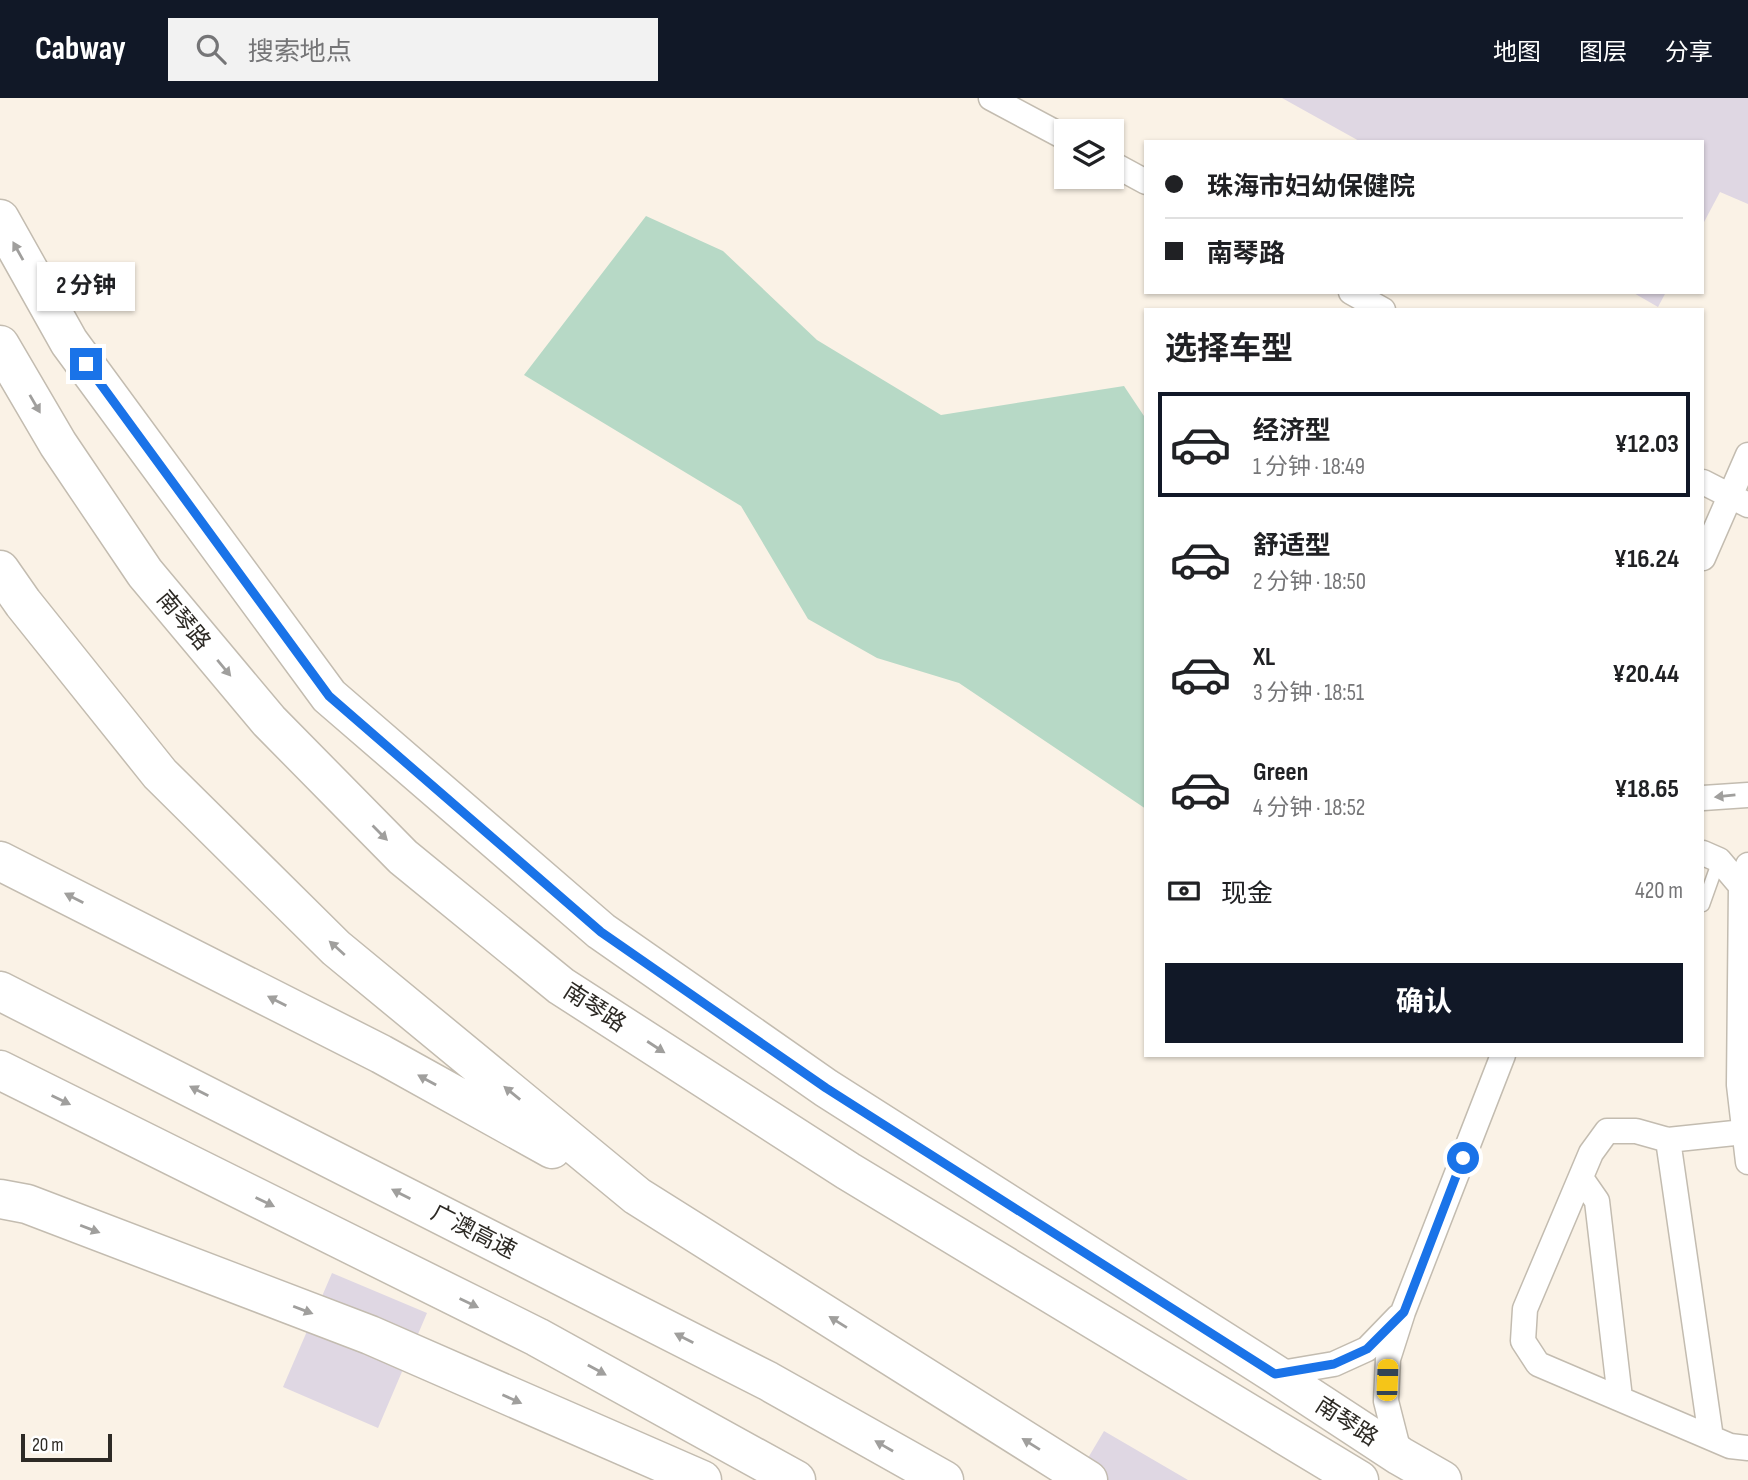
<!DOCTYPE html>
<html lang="zh">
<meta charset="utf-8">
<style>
:root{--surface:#fff;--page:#f2f2f2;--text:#202124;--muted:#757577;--line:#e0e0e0;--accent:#111827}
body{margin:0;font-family:"Sofia Sans Condensed","Noto Sans SC",sans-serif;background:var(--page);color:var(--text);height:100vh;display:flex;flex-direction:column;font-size:26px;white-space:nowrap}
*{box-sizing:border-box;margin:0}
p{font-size:23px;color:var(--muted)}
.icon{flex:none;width:38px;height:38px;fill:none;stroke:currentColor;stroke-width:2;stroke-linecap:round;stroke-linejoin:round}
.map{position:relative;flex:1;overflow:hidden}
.panel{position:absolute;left:1144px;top:210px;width:560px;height:749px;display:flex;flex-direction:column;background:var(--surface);border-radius:0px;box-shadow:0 2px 5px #0004}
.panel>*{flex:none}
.hud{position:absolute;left:1144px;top:42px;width:560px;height:154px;border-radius:0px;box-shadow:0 2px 5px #0004;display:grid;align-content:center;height:154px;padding:0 21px;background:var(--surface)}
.controls{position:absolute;left:1054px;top:21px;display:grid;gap:14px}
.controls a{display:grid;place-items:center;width:70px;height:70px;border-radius:0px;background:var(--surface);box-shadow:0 2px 5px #0004;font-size:35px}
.scale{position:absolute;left:21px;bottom:18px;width:91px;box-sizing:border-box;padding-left:7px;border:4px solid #2d2a25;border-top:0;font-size:19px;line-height:24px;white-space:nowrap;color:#2d2a25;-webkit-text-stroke:5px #fff;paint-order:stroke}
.end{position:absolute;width:32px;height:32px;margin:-16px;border:9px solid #1a73e8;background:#fff;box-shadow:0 0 0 4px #fff}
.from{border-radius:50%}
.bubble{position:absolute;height:49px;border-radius:0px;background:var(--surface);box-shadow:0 2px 5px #0004;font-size:23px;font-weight:700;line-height:49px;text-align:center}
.car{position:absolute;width:21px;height:42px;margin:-21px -10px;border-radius:9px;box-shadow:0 0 5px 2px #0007;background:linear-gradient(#f5c518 24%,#345 0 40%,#f5c518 0 76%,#345 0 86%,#f5c518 0)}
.hud b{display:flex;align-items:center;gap:24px;height:66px;font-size:26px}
.hud b+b{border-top:2px solid var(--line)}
.hud i{width:18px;height:18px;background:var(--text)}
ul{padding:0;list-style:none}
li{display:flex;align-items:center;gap:21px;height:105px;margin:0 14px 10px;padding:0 7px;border:4px solid transparent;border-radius:0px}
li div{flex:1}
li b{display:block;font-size:26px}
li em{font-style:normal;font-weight:700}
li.current{border-color:var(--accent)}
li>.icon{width:63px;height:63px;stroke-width:1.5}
h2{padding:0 21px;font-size:32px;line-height:84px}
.pay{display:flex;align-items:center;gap:18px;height:77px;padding:0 21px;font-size:26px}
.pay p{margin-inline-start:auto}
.cta{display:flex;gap:14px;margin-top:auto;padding:14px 21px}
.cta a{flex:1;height:80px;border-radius:0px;background:var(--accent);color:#fff;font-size:28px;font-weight:700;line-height:80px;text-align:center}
header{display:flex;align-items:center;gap:42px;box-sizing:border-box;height:98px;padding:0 35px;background:var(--accent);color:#fff}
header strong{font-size:33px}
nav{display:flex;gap:38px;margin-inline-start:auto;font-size:24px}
.search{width:490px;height:63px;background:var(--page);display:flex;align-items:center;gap:18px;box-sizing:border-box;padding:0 24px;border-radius:0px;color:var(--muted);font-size:26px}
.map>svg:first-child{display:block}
</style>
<header>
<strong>Cabway</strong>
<div class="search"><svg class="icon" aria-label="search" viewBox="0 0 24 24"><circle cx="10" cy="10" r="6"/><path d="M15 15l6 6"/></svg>搜索地点</div>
<nav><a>地图</a><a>图层</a><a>分享</a></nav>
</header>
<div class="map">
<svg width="1748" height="1382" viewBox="0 0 1748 1382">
<rect width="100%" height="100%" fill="#faf2e6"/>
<path fill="#b7d9c6" d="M646 118 723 153 817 242 941 317 1124 288 1146 321V711L959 585 877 560 808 521 741 408 524 277Z"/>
<path fill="#dfd7e3" d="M1282 0H1748V106L1720 94 1703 126V44H1361Z
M1632 194H1666L1658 209Z
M332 1175 427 1215 378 1330 283 1289Z
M1104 1333 1188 1382H1075Z"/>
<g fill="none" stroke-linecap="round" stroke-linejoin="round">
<g stroke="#c3bcb0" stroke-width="15">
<path id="lane" d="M1703 807 1719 762"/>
</g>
<g stroke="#c3bcb0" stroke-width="27">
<path id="street" d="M991 0 1066 40
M1111 65 1146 84
M1351 194 1383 212
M1703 384 1748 407
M1703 460 1748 357
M1703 700 1748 697
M1703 755 1719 762 1741 788
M1748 767 1741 788 1739 987 1748 1064
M1744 1034 1668 1042 1636 1033H1607L1591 1055 1525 1211 1523 1243 1538 1266 1730 1348 1748 1350
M1668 1042 1711 1340
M1581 1080 1597 1103 1620 1300
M1275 1276 1334 1266 1367 1251 1398 1219
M1400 1358 1386 1303 1388 1261 1403 1214 1503 957"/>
</g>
<g stroke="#c3bcb0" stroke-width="41">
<path id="primary" d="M0 121 69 244 329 598 601 833 826 990 1275 1276 1400 1358 1442 1382
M0 247 58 346 145 475 269 623 403 759 561 888 848 1073 1359 1382"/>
</g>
<g stroke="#c3bcb0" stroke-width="41">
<path id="highway" d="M0 472 23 505 160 676 336 850 637 1098 1088 1382
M0 763 381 956 552 1051
M0 893 768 1283 944 1382
M0 972 537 1239 796 1382
M0 1101 27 1106 370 1237 702 1382"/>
</g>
<use href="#lane" stroke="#fff" stroke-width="12"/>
<use href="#street" stroke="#fff" stroke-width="24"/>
<use href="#primary" stroke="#fff" stroke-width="38"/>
<use href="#highway" stroke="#fff" stroke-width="38"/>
</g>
<defs><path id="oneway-solid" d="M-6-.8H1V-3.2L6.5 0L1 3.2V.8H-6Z" transform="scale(1.75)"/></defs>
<g fill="#a09f9d">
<use href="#oneway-solid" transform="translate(18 153) rotate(-119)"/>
<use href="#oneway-solid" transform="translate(35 306) rotate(60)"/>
<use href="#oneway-solid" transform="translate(224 570) rotate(50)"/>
<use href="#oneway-solid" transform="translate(1725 698) rotate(174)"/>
<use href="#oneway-solid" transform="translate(380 735) rotate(45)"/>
<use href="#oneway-solid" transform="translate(74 800) rotate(-153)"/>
<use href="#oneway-solid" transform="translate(337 850) rotate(-138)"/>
<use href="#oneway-solid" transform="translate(277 903) rotate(-153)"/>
<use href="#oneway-solid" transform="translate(656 949) rotate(33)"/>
<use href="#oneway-solid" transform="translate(427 982) rotate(-151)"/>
<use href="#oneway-solid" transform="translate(199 993) rotate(-153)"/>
<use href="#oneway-solid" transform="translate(512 995) rotate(-141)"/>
<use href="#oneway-solid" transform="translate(61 1002) rotate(26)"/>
<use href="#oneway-solid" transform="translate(401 1096) rotate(-153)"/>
<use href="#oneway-solid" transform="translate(265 1104) rotate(26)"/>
<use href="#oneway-solid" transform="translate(90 1131) rotate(21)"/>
<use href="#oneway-solid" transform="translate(469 1205) rotate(26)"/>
<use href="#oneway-solid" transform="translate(303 1212) rotate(21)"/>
<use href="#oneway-solid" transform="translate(838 1224) rotate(-148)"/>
<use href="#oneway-solid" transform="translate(684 1240) rotate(-153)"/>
<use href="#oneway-solid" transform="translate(597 1272) rotate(29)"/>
<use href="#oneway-solid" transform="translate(512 1301) rotate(24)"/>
<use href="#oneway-solid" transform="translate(1031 1346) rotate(-148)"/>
<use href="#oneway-solid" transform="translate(884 1348) rotate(-150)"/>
</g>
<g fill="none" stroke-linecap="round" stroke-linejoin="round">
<path stroke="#1a73e8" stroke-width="9" d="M86 266 329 598 601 834 826 990 1275 1276 1334 1266 1367 1251 1404 1214 1463 1060"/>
</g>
<g text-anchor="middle" stroke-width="7" stroke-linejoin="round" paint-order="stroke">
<g font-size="23" fill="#2d2a25" stroke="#fff">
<text transform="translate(184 522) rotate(50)" y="8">南琴路</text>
<text transform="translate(595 909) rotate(33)" y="8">南琴路</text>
<text transform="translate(474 1133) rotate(27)" y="8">广澳高速</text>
<text transform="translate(1347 1323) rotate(33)" y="8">南琴路</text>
</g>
</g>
</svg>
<div class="controls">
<a><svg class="icon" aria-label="layers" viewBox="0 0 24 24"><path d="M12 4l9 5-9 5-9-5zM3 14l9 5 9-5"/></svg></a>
</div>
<div class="scale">20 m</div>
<i class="end from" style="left:1463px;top:1060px"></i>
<i class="end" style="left:86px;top:266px"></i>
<div class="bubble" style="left:37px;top:164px;width:98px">2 分钟</div>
<i class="car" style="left:1387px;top:1282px;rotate:2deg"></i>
<div class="hud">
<b><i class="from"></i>珠海市妇幼保健院</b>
<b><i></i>南琴路</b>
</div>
<section class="panel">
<h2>选择车型</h2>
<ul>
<li class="current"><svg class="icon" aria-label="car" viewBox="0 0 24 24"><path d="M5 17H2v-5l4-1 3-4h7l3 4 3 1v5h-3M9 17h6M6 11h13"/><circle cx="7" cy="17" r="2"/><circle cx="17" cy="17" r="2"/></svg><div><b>经济型</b><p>1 分钟 · 18:49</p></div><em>¥12.03</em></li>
<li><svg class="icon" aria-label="car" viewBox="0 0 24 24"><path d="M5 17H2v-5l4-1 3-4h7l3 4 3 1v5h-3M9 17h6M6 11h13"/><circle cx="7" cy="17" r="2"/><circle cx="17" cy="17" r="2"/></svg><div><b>舒适型</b><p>2 分钟 · 18:50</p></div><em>¥16.24</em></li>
<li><svg class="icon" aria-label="car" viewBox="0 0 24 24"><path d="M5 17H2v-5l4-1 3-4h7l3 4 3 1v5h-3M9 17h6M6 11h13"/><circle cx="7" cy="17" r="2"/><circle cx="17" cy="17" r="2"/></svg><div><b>XL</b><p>3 分钟 · 18:51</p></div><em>¥20.44</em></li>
<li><svg class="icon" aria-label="car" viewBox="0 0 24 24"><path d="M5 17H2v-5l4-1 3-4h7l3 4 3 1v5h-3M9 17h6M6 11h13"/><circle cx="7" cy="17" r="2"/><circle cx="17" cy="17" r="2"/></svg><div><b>Green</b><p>4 分钟 · 18:52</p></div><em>¥18.65</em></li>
</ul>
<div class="pay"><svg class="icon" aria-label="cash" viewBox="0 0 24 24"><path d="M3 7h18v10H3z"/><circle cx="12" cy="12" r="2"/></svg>现金<p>420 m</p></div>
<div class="cta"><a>确认</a></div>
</section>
</div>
